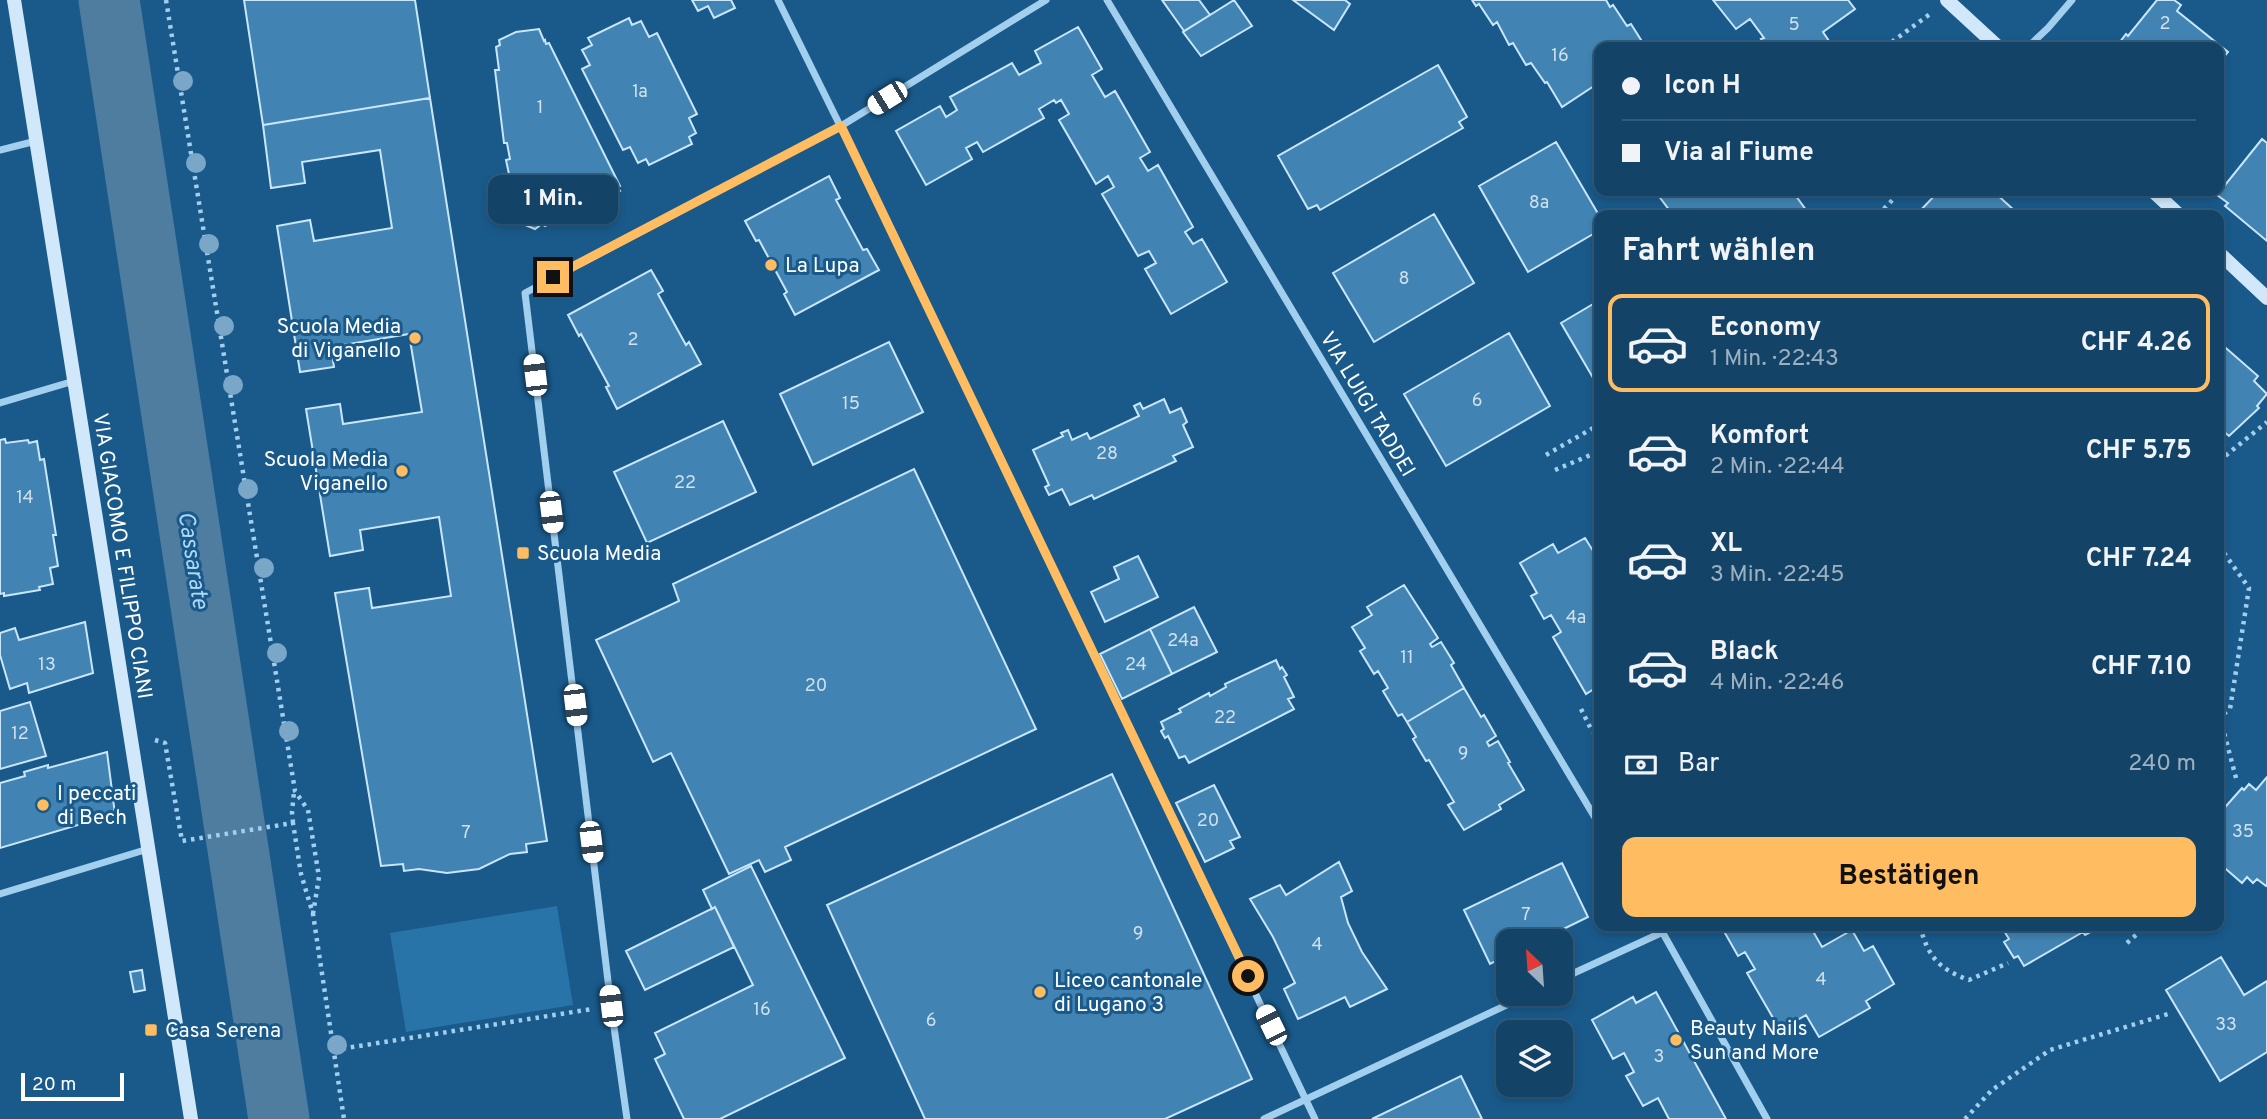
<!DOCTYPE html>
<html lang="de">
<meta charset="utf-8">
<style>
:root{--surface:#134468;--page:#204e71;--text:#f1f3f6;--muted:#9db0c0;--line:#325c7c;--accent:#ffbc60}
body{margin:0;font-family:Overpass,sans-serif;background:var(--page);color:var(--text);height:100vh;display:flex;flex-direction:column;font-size:26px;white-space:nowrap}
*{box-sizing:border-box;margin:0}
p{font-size:23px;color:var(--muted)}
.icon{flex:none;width:38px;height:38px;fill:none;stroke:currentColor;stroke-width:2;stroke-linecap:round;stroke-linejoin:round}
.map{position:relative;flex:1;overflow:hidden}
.drawer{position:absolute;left:1594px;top:210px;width:630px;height:721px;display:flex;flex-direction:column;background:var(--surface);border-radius:14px;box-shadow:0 4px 10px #0003,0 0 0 2px var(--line)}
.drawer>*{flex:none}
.guide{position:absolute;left:1594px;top:42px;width:630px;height:154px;border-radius:14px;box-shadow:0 4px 10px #0003,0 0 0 2px var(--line);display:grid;align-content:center;height:154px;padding:0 28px;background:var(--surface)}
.needle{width:46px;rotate:335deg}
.controls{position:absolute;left:1496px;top:929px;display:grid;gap:14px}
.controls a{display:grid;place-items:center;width:77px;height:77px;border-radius:14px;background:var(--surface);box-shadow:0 4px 10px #0003,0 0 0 2px var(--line);font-size:35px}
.scale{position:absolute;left:21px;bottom:18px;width:103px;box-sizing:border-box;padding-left:7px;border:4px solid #fff;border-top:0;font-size:19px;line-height:24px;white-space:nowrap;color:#fff;-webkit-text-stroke:5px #195a8b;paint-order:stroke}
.end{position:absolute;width:32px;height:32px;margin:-16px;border:9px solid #ffbc60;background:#111;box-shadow:0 0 0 4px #111}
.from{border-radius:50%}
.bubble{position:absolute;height:49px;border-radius:14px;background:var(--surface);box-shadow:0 4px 10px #0003,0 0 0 2px var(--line);font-size:23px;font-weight:700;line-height:49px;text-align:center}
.car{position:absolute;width:21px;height:42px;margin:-21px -10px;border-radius:9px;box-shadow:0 0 5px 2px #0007;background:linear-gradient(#fff 24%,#345 0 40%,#fff 0 76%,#345 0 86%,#fff 0)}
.guide b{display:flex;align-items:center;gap:24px;height:66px;font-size:26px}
.guide b+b{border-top:2px solid var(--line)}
.guide i{width:18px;height:18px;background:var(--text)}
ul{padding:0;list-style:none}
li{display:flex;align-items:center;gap:21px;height:98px;margin:0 14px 10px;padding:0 14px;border:4px solid transparent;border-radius:14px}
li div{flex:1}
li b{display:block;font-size:26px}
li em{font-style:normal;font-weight:700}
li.selected{border-color:var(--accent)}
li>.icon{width:63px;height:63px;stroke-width:1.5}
h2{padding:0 28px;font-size:32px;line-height:84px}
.pay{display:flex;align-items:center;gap:18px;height:77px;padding:0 28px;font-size:26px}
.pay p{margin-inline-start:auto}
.primary-button{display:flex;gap:14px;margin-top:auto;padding:14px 28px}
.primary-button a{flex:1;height:80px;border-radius:14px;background:var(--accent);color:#111;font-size:28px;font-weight:700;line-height:80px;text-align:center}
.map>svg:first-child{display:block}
</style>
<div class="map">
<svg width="2267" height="1119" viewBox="0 0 2267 1119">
<rect width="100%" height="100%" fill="#195a8b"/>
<path fill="#2873a7" d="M557 906 573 1005 406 1032 390 933Z"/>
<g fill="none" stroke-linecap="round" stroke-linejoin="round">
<path stroke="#4e7da0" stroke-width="61" d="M109 0 279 1119"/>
</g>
<path fill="#4184b3" stroke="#c9e6fa" stroke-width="2" d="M244 0H415L430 98 263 125Z
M692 0H731L735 8 714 18 708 6 698 11Z
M1162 0H1199L1210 15 1184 31Z
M1234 0 1252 26 1201 56 1183 32Z
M1293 0H1345L1350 4 1334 30Z
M1472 0H1606L1610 7 1613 5 1627 26 1631 24 1643 43 1647 42 1650 47H1600V82L1562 107 1547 82 1545 83 1531 63 1526 65 1513 43 1509 45 1497 22 1493 25 1479 4 1476 6Z
M1713 0H1848L1855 9 1823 32 1833 47H1767L1761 39 1764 38 1750 19 1736 29Z
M2157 0H2174L2181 5 2177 11 2228 52 2219 63V47H2116L2126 34 2128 36Z
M629 18 632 25 641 21 649 37 657 33 697 114 689 118 696 133 689 137 692 144 649 165 646 159 638 163 630 147 623 150 582 69 590 65 582 50 592 45 588 38Z
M1078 27 1102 69 1092 75 1105 97 1115 91 1150 152 1140 158 1148 171 1158 165 1193 227 1185 232 1193 244 1202 239 1227 282 1171 314 1145 269 1156 263 1149 251 1138 256 1102 194 1114 187 1108 176 1096 184 1059 120 1069 114 1061 100 1056 103 1054 100 1039 109 1044 118 983 152 977 142 966 148 972 159 926 185 896 131 940 106 946 117 957 110 950 97 1012 63 1019 75 1041 63 1035 51Z
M539 29 544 41 545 40 546 44 549 43 620 186 617 187 620 191 562 220 561 218 545 226 542 224 535 229 520 223 521 218 518 217 506 160 510 159 507 143H504L495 70H499L496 47 500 45 499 40 516 32Z
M1438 65 1467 117 1459 122 1463 128 1320 210 1317 205 1308 209 1278 156Z
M430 98 547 841 526 844 527 852 510 854 479 869 447 873 419 869 404 871 403 864 381 866 335 593 369 588 372 608 451 596 439 517 360 530 363 550 330 556 306 409 340 404 343 424 422 412 409 334 331 347 334 367 300 372 277 226 310 220 314 241 392 228 380 150 302 162 305 183 271 188 263 125Z
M2262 139 2267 143V241L2225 206 2228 203 2217 195Z
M1556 142 1600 217V230L1528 272 1479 186Z
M829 176 840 198 836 200 863 250 867 249 879 270 795 315 784 294 787 292 759 240 756 241 745 221Z
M1655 191H1795L1798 194 1796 196 1809 214 1673 215Z
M1939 191H1993L2015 211 2011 215H1916Z
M1434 214 1474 283 1374 342 1333 273Z
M651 270 663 291 658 294 686 345 689 342 701 364 617 409 606 387 609 386 581 334 579 336 568 315Z
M1600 300V388H1599L1561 323Z
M1509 333 1550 406 1446 466 1404 394Z
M889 342 923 412 813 465 780 394Z
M2219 342 2258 376 2254 381 2267 394 2257 406 2259 408 2229 436 2222 430 2219 433Z
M1164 399 1170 413 1181 408 1187 422 1183 425 1193 447 1173 456 1176 461 1094 499 1092 495 1070 505 1062 489 1049 495 1045 487 1049 485 1033 450 1063 436 1061 433 1068 430 1072 440 1087 433 1090 439 1139 416 1134 406 1140 403 1143 409Z
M723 421 756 492 647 543 614 472Z
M5 439 6 443 28 440 29 443 37 441 40 460 44 459 56 535H53L58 566 50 568 53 584 39 587 40 590 4 596V593L0 594V440Z
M914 469 1036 729 785 847 791 860 765 872 759 860 729 874 671 753 653 762 596 640 679 601 673 584Z
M1585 538 1600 562V685L1586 694 1553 637 1561 632 1551 615 1544 619 1531 596 1537 593 1520 563 1553 544 1558 553Z
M1138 556 1158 597 1105 622 1091 592 1119 579 1114 567Z
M1404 585 1438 638 1430 644 1432 647 1441 642 1454 663 1451 665 1464 688 1407 722 1402 714 1398 716 1383 691 1388 688 1378 671 1374 674 1360 651 1365 648 1352 627 1372 615 1367 607Z
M1194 607 1217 652 1172 674 1150 629Z
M85 622 93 673 29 693 27 683 10 689 0 655V633L15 628 19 640Z
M1150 629 1172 674 1122 699 1100 654Z
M1276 660 1280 669 1282 667 1287 675 1284 677 1294 697 1288 699 1294 709 1189 763 1185 756 1179 758 1168 736 1165 738 1161 731 1164 729 1161 722 1181 712 1179 709 1209 693 1210 696 1226 687 1225 684Z
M1464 688 1481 717 1484 715 1496 736 1487 742 1489 746 1498 741 1510 762 1508 763 1524 790 1499 805 1501 809 1464 830 1448 805 1454 802 1429 760 1426 761 1413 739 1416 737 1407 722Z
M30 702 46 756 0 769V711Z
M107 752 115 814 0 848V783L25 776 24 772 48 765V768Z
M1112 774 1252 1079 1165 1119H925L827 905Z
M2267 777V884L2266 886 2257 879 2253 883 2247 877 2242 883 2219 863V814L2242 788 2244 790 2249 784 2256 790Z
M1214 785 1240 837 1230 841 1234 848 1205 862 1176 803Z
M1339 862 1352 891 1341 897 1348 923 1362 952 1387 989 1350 1007 1345 997 1298 1019 1284 989 1295 983 1273 937 1250 899 1280 885 1286 895Z
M1562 863 1588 917 1537 942H1508V955L1490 964 1464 910Z
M751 866 845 1058 720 1119H684L655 1059 665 1054 655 1033 753 985 715 907 712 909 703 890Z
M715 907 734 947 645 990 626 951Z
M1729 926H1810L1822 947 1852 930 1864 951 1873 946 1894 984 1866 1001 1870 1008 1819 1037 1806 1015 1780 1030 1747 973 1755 969 1745 952 1738 956 1725 933 1731 929Z
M2001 926H2102L2085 935 2083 932 2024 966 2018 956 2014 958 2004 942 2009 939Z
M2221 957 2244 995 2267 981V1052L2220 1081 2166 990Z
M142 970 145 990 134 992 130 972Z
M1656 992 1726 1119H1669L1658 1098 1643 1106 1626 1076 1634 1072 1624 1053 1613 1059 1592 1020 1633 997 1636 1003Z
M1461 1076 1482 1119H1372Z"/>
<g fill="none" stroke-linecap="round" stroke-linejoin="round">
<path stroke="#a3cfee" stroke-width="4.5" stroke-dasharray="3.5 5" stroke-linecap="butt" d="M166 0 295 791 308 810 319 877 313 914
M1885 47 1930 14
M1878 215 1901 191
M1546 455 1600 424
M2219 461 2267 422
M1555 470 1600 451
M2219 546 2249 588 2230 709 2220 717 2236 778
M1581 709 1592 731 1600 737
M155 740 165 743 182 841 293 823 301 874 313 914 344 1119
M293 823 292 812 294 792
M2219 885 2221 887
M1920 926C1928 957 1939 969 1969 980L2008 963
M2127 943 2146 926
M334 1050 592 1009
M1965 1119 1992 1090 2050 1050 2168 1014"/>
<path stroke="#a3cfee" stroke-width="7" d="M778 0 895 237 1315 1119
M1107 0 1600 826
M2028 47 2048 28 2072 0
M0 150 36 141
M0 403 74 381
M0 894 148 849
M1659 926 1767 1119
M1561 979 1663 932
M627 1119 611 1006 525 293 841 126 1046 0
M1264 1119 1530 994"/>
<path stroke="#d0e8fa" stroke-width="14" d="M14 0 191 1119
M1947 0 1998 47
M2153 191 2179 215
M2219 253 2267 298"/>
</g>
<g fill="#7aa7c8">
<circle cx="183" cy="81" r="10"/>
<circle cx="196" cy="163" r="10"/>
<circle cx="209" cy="244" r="10"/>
<circle cx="224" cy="326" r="10"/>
<circle cx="233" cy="385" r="10"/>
<circle cx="248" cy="489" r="10"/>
<circle cx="264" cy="568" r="10"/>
<circle cx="277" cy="653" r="10"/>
<circle cx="289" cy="731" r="10"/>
<circle cx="337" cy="1045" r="10"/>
</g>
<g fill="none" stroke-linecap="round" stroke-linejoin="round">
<path stroke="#ffbc60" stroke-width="9" d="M553 277 841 126 1248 976"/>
</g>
<g fill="#ffbc60" stroke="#195a8b" stroke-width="2.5">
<circle cx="771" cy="265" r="7"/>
<circle cx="415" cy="338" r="7"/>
<circle cx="402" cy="471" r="7"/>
<rect x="516" y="546" width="14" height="14" rx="3.5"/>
<circle cx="43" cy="805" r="7"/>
<circle cx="1040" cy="992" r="7"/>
<rect x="144" y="1023" width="14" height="14" rx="3.5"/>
<circle cx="1676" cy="1040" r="7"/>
</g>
<g text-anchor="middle" stroke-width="6" stroke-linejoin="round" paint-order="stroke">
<g font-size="18" fill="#d0e0ec">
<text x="2165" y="29">2</text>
<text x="1794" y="30">5</text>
<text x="1560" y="61">16</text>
<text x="640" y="97">1a</text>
<text x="540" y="113">1</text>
<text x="1539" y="208">8a</text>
<text x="1404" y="284">8</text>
<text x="633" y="345">2</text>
<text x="1477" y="406">6</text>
<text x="851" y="409">15</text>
<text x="1107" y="459">28</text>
<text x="685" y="488">22</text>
<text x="25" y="503">14</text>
<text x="1576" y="623">4a</text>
<text x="1183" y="646">24a</text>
<text x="1407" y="663">11</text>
<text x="47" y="670">13</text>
<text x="1136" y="670">24</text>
<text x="816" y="691">20</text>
<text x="1225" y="723">22</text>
<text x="20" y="739">12</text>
<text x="1463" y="759">9</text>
<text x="1208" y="826">20</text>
<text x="2243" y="837">35</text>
<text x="466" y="838">7</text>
<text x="1526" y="920">7</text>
<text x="1138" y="939">9</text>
<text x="1317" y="950">4</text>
<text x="1821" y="985">4</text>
<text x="762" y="1015">16</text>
<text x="931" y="1026">6</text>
<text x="2226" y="1030">33</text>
<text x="1659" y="1062">3</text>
</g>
<g font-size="21" fill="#fff" stroke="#195a8b" text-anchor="start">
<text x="785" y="272">La Lupa</text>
<text x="401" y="333" text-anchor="end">Scuola Media<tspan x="401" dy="24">di Viganello</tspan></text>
<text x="388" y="466" text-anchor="end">Scuola Media<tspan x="388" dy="24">Viganello</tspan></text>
<text x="537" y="560">Scuola Media</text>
<text x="57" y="800">I peccati<tspan x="57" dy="24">di Bech</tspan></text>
<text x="1054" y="987">Liceo cantonale<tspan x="1054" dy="24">di Lugano 3</tspan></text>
<text x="1690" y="1035">Beauty Nails<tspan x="1690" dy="24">Sun and More</tspan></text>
<text x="165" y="1037">Casa Serena</text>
</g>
<g font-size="21" fill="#fff" stroke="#195a8b">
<text transform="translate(1368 404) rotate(59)" y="7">VIA LUIGI TADDEI</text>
<text transform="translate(123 556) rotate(81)" y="7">VIA GIACOMO E FILIPPO CIANI</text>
</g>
<g font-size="23" font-style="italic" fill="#afd8f5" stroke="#195a8b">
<text transform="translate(194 560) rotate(81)" y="8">Cassarate</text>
</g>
</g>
</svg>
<div class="controls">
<a><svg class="needle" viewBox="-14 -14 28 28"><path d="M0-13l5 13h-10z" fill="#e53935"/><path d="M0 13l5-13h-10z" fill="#9db0c0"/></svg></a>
<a><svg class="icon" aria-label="layers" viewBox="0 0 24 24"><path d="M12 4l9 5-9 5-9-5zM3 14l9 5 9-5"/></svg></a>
</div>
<div class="scale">20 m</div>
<i class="end from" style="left:1248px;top:976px"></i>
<i class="end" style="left:553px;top:277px"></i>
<div class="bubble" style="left:488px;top:175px;width:130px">1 Min.</div>
<i class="car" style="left:887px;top:98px;rotate:238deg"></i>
<i class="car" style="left:535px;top:375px;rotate:353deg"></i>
<i class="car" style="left:551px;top:512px;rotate:173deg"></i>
<i class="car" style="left:575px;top:705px;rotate:173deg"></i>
<i class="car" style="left:591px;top:842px;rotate:173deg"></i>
<i class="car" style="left:611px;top:1006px;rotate:353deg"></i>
<i class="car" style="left:1271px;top:1025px;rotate:334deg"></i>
<div class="guide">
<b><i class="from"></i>Icon H</b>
<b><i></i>Via al Fiume</b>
</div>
<section class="drawer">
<h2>Fahrt wählen</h2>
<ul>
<li class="selected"><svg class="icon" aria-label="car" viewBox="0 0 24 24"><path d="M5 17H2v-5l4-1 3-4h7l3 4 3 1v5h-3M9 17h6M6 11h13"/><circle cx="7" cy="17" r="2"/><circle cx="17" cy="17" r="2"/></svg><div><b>Economy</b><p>1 Min. · 22:43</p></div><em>CHF 4.26</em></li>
<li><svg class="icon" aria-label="car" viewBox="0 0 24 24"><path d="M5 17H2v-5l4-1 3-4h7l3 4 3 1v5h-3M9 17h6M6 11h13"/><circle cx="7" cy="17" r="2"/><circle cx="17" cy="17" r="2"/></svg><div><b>Komfort</b><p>2 Min. · 22:44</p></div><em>CHF 5.75</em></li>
<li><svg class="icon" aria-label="car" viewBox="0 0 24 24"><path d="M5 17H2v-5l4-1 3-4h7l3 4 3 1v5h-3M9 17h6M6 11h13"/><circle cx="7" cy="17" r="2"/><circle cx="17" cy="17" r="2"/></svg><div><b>XL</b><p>3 Min. · 22:45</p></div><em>CHF 7.24</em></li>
<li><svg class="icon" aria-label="car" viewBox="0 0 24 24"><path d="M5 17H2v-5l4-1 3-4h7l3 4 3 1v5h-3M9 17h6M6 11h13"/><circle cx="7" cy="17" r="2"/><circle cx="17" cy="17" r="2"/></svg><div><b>Black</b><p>4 Min. · 22:46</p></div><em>CHF 7.10</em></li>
</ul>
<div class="pay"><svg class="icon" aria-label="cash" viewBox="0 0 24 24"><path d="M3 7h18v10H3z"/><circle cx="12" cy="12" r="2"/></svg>Bar<p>240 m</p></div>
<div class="primary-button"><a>Bestätigen</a></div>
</section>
</div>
